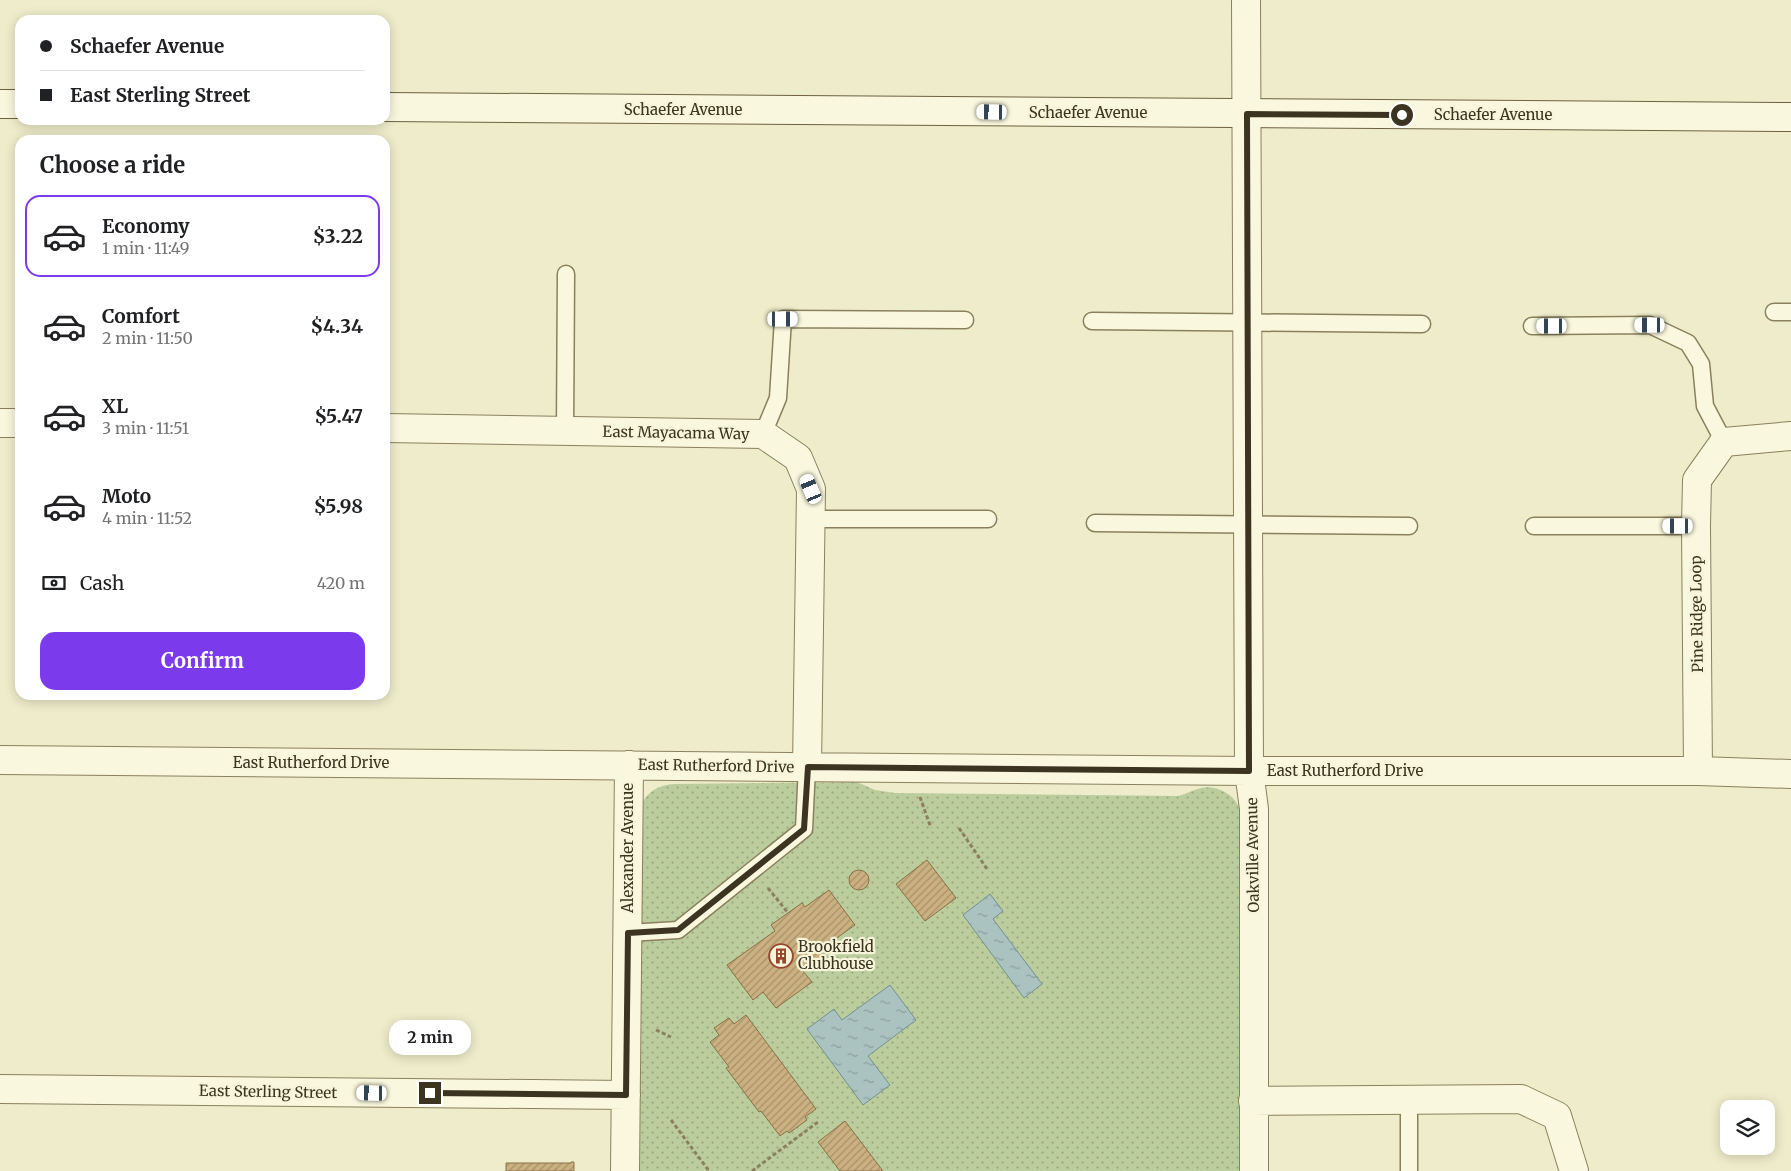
<!DOCTYPE html>
<meta charset="utf-8">
<style>
:root{--surface:#fff;--page:#f6f6f6;--text:#202124;--muted:#757577;--line:#e0e0e0;--accent:#7c3aed}
body{margin:0;font-family:Merriweather,serif;background:var(--page);color:var(--text);height:100vh;display:flex;flex-direction:column;font-size:19px;white-space:nowrap}
*{box-sizing:border-box;margin:0}
p{font-size:16px;color:var(--muted)}
.icon{flex:none;width:28px;height:28px;fill:none;stroke:currentColor;stroke-width:2;stroke-linecap:round;stroke-linejoin:round}
.map{position:relative;flex:1;overflow:hidden}
.drawer{position:absolute;left:15px;top:135px;width:375px;height:565px;display:flex;flex-direction:column;background:var(--surface);border-radius:15px;box-shadow:0 2px 12px #0003}
.drawer>*{flex:none}
.banner{position:absolute;left:15px;top:15px;width:375px;height:110px;border-radius:15px;box-shadow:0 2px 12px #0003;display:grid;align-content:center;height:110px;padding:0 25px;background:var(--surface)}
.fabs{position:absolute;left:1720px;top:1100px;display:grid;gap:10px}
.fabs a{display:grid;place-items:center;width:55px;height:55px;border-radius:10px;background:var(--surface);box-shadow:0 2px 12px #0003;font-size:25px}
.end{position:absolute;width:22px;height:22px;margin:-11px;border:6px solid #3c3421;background:#fff;box-shadow:0 0 0 2px #fff}
.from{border-radius:50%}
.bubble{position:absolute;height:35px;border-radius:15px;background:var(--surface);box-shadow:0 2px 12px #0003;font-size:16px;font-weight:700;line-height:35px;text-align:center}
.car{position:absolute;width:15px;height:30px;margin:-15px -8px;border-radius:6px;box-shadow:0 0 4px 1px #0007;background:linear-gradient(#fff 24%,#345 0 40%,#fff 0 76%,#345 0 86%,#fff 0)}
.banner b{display:flex;align-items:center;gap:18px;height:48px;font-size:19px}
.banner b+b{border-top:1px solid var(--line)}
.banner i{width:12px;height:12px;background:var(--text)}
ul{padding:0;list-style:none}
li{display:flex;align-items:center;gap:15px;height:82px;margin:0 10px 8px;padding:0 15px;border:2px solid transparent;border-radius:15px}
li div{flex:1}
li b{display:block;font-size:19px}
li em{font-style:normal;font-weight:700}
li.selected{border-color:var(--accent)}
li>.icon{width:45px;height:45px;stroke-width:1.5}
h2{padding:0 25px;font-size:22px;line-height:60px}
.pay{display:flex;align-items:center;gap:12px;height:55px;padding:0 25px;font-size:19px}
.pay p{margin-inline-start:auto}
.action{display:flex;gap:10px;margin-top:auto;padding:10px 25px}
.action a{flex:1;height:58px;border-radius:15px;background:var(--accent);color:#fff;font-size:20px;font-weight:700;line-height:58px;text-align:center}
.map>svg:first-child{display:block}
</style>
<div class="map">
<svg width="1791" height="1171" viewBox="0 0 1791 1171">
<defs>
<pattern id="park-dots" width="8" height="8" patternUnits="userSpaceOnUse" patternTransform="scale(1.25)"><rect width="8" height="8" fill="#bccd9d"/><path d="M2 2h.1M6 6h.1" fill="none" stroke="#9aa780" stroke-width="1.8" stroke-linecap="round"/></pattern>
<pattern id="water-ripples" width="26" height="14" patternUnits="userSpaceOnUse" patternTransform="scale(1.25)"><rect width="26" height="14" fill="#aac3c1"/><path d="M2 4q2-2 4 0t4 0M15 11q2-2 4 0t4 0" fill="none" stroke="#8c9f9c"/></pattern>
<pattern id="building-hatch" width="6" height="6" patternUnits="userSpaceOnUse" patternTransform="scale(1.25)"><rect width="6" height="6" fill="#cbb181"/><path d="M-1 1l2-2M0 6l6-6M5 7l2-2" fill="none" stroke="#a69169"/></pattern>
</defs>
<rect width="100%" height="100%" fill="#eeecca"/>
<path fill="url(#park-dots)" d="M857 782 875 790 895 793 1178 796C1186 794 1193 790 1201 788 1214 785 1231 792 1238 805 1241 812 1242 820 1243 828L1240 1171H635L640 806C648 791 658 785 675 784Z"/>
<path fill="url(#water-ripples)" stroke="#719191" d="M990 894 1003 911 993 919 1042 984 1024 998 963 915Z
M890 985 916 1020 868 1056 890 1085 863 1105 807 1029 834 1009 842 1020Z"/>
<path fill="url(#building-hatch)" stroke="#8a7044" d="M927 860 956 898 925 921 896 884Z
M849 880a10 10 0 1 1 20 0a10 10 0 1 1-20 0Z
M829 890 855 925 831 942 834 947 802 970 812 982 776 1008 763 992 753 1000 727 965 775 931 771 925 802 903 805 907Z
M746 1015 816 1109 805 1117 807 1120 789 1133 787 1131 780 1136 761 1111 759 1112 726 1068 729 1067 710 1042 719 1035 714 1028 729 1018 734 1024Z
M845 1121 883 1171H840L818 1142Z
M571 1162H574V1171H506V1163H571Z"/>
<g fill="none" stroke-linecap="round" stroke-linejoin="round">
<g stroke="#8b805e" stroke-width="19">
<path id="lane" d="M1774 312H1791
M1092 321 1422 324
M1532 326 1650 325 1688 343 1701 364 1705 406 1724 442
M565 431 566 274
M763 434 778 398 783 319 965 320
M810 519H988
M1095 523 1409 526
M1534 526H1696
M628 933 678 930 804 829 807 767
M1409 1171V1101"/>
</g>
<g stroke="#8b805e" stroke-width="30">
<path id="street" d="M1246 0 1249 771 1254 809V1171
M0 423H20
M385 428 763 434 798 458 811 489 807 767
M0 760 1249 771H1698L1791 774
M1698 771 1696 526 1697 480 1724 442 1791 436
M0 1089 626 1095
M1253 1101 1521 1099 1557 1116 1574 1171
M625 1171 629 765"/>
</g>
<g stroke="#6d6141" stroke-width="30">
<path id="secondary" d="M0 104H20
M385 107 1791 117"/>
</g>
<path stroke="#8b805e" stroke-width="3" stroke-dasharray="4 2.5" stroke-linecap="butt" d="M920 797 931 828
M959 828 987 869
M768 888 788 913
M656 1030 671 1037
M671 1120 709 1171
M752 1171 818 1122"/>
<use href="#lane" stroke="#f9f7dd" stroke-width="16"/>
<use href="#street" stroke="#f9f7dd" stroke-width="28"/>
<use href="#secondary" stroke="#f9f7dd" stroke-width="28"/>
</g>
<g fill="none" stroke-linecap="round" stroke-linejoin="round">
<path stroke="#3c3421" stroke-width="6" d="M430 1093 626 1095 628 933 678 930 804 829 808 767 1249 771 1247 114 1402 115"/>
</g>
<defs>
<g id="building-ring" transform="scale(1.25)"><circle r="9.5" fill="#f6f4d9" stroke="#99462f" stroke-width="1.5"/><path d="M-4-6H4V6H1V3H-1V6H-4ZM-2.5-4.3h1.7v1.8h-1.7ZM.8-4.3h1.7v1.8H.8ZM-2.5-1h1.7V.8h-1.7ZM.8-1h1.7V.8H.8Z" fill="#99462f"/></g>
</defs>
<g fill-rule="evenodd">
<use href="#building-ring" x="781" y="956"/>
</g>
<g text-anchor="middle" stroke-width="4.5" stroke-linejoin="round" paint-order="stroke">
<g font-size="15" fill="#3c3421" stroke="#f6f4d9">
<text x="683" y="115">Schaefer Avenue</text>
<text x="1088" y="118">Schaefer Avenue</text>
<text x="1493" y="120">Schaefer Avenue</text>
<text transform="translate(676 433) rotate(1)" y="5">East Mayacama Way</text>
<text transform="translate(1697 614) rotate(-91)" y="5">Pine Ridge Loop</text>
<text x="311" y="768">East Rutherford Drive</text>
<text transform="translate(716 766) rotate(1)" y="5">East Rutherford Drive</text>
<text x="1345" y="776">East Rutherford Drive</text>
<text transform="translate(628 848) rotate(-90)" y="5">Alexander Avenue</text>
<text transform="translate(1253 855) rotate(-91)" y="5">Oakville Avenue</text>
<text transform="translate(268 1092) rotate(1)" y="5">East Sterling Street</text>
</g>
<g font-size="15" fill="#3c3421" stroke="#f6f4d9" text-anchor="start">
<text x="798" y="952">Brookfield<tspan x="798" dy="17">Clubhouse</tspan></text>
</g>
</g>
</svg>
<div class="fabs">
<a><svg class="icon" aria-label="layers" viewBox="0 0 24 24"><path d="M12 4l9 5-9 5-9-5zM3 14l9 5 9-5"/></svg></a>
</div>
<i class="end from" style="left:1402px;top:115px"></i>
<i class="end" style="left:430px;top:1093px"></i>
<div class="bubble" style="left:389px;top:1020px;width:82px">2 min</div>
<i class="car" style="left:992px;top:112px;rotate:271deg"></i>
<i class="car" style="left:783px;top:319px;rotate:90deg"></i>
<i class="car" style="left:1650px;top:325px;rotate:270deg"></i>
<i class="car" style="left:1552px;top:326px;rotate:270deg"></i>
<i class="car" style="left:811px;top:489px;rotate:337deg"></i>
<i class="car" style="left:1678px;top:526px;rotate:270deg"></i>
<i class="car" style="left:372px;top:1093px;rotate:271deg"></i>
<div class="banner">
<b><i class="from"></i>Schaefer Avenue</b>
<b><i></i>East Sterling Street</b>
</div>
<section class="drawer">
<h2>Choose a ride</h2>
<ul>
<li class="selected"><svg class="icon" aria-label="car" viewBox="0 0 24 24"><path d="M5 17H2v-5l4-1 3-4h7l3 4 3 1v5h-3M9 17h6M6 11h13"/><circle cx="7" cy="17" r="2"/><circle cx="17" cy="17" r="2"/></svg><div><b>Economy</b><p>1 min · 11:49</p></div><em>$3.22</em></li>
<li><svg class="icon" aria-label="car" viewBox="0 0 24 24"><path d="M5 17H2v-5l4-1 3-4h7l3 4 3 1v5h-3M9 17h6M6 11h13"/><circle cx="7" cy="17" r="2"/><circle cx="17" cy="17" r="2"/></svg><div><b>Comfort</b><p>2 min · 11:50</p></div><em>$4.34</em></li>
<li><svg class="icon" aria-label="car" viewBox="0 0 24 24"><path d="M5 17H2v-5l4-1 3-4h7l3 4 3 1v5h-3M9 17h6M6 11h13"/><circle cx="7" cy="17" r="2"/><circle cx="17" cy="17" r="2"/></svg><div><b>XL</b><p>3 min · 11:51</p></div><em>$5.47</em></li>
<li><svg class="icon" aria-label="car" viewBox="0 0 24 24"><path d="M5 17H2v-5l4-1 3-4h7l3 4 3 1v5h-3M9 17h6M6 11h13"/><circle cx="7" cy="17" r="2"/><circle cx="17" cy="17" r="2"/></svg><div><b>Moto</b><p>4 min · 11:52</p></div><em>$5.98</em></li>
</ul>
<div class="pay"><svg class="icon" aria-label="cash" viewBox="0 0 24 24"><path d="M3 7h18v10H3z"/><circle cx="12" cy="12" r="2"/></svg>Cash<p>420 m</p></div>
<div class="action"><a>Confirm</a></div>
</section>
</div>
